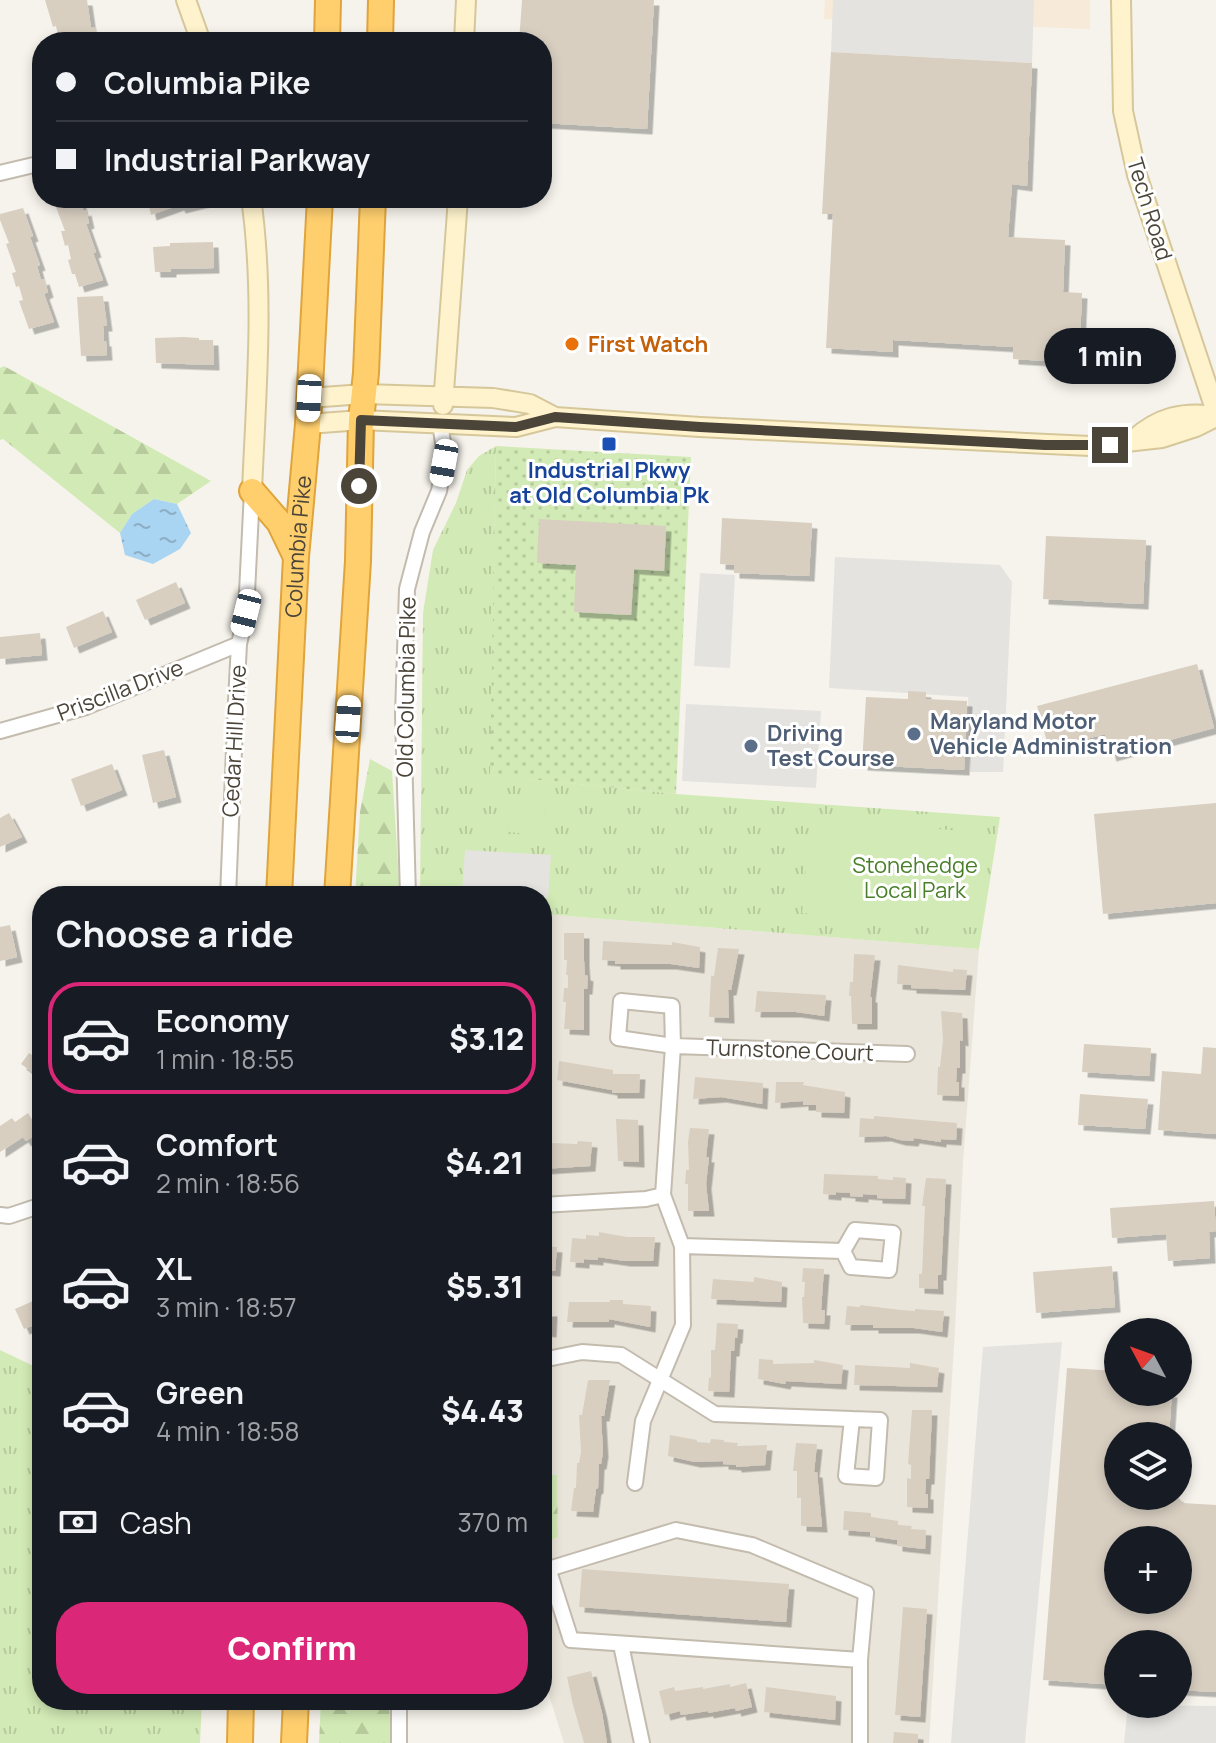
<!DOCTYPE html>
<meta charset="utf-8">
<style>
:root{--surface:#171b24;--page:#242831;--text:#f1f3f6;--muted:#9ea1a6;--line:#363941;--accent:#db2777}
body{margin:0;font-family:Manrope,sans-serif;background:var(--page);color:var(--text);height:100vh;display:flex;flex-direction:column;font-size:30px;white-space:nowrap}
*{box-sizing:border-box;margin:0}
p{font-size:26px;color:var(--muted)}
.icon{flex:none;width:44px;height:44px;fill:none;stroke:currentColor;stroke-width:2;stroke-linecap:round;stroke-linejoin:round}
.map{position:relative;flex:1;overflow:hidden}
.sheet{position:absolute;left:32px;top:886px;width:520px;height:824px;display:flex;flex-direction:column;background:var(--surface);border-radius:32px;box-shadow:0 4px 12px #0003}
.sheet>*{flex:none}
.top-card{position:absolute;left:32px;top:32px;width:520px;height:176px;border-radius:32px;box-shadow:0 4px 12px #0003;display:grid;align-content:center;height:176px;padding:0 24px;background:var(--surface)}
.needle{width:52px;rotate:311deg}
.controls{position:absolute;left:1104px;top:1318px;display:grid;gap:16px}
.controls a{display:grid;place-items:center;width:88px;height:88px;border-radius:50%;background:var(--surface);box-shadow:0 4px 12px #0003;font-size:40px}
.end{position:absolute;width:36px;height:36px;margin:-18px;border:10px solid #4b4439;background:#fff;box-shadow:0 0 0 4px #fff}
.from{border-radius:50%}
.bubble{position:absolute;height:56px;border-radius:28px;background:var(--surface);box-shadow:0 4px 12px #0003;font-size:26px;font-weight:800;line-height:56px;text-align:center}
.car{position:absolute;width:24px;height:48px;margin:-24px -12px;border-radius:10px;box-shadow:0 0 6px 2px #0007;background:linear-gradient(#fff 24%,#345 0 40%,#fff 0 76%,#345 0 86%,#fff 0)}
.top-card b{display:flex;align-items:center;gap:28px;height:76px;font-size:30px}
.top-card b+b{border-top:2px solid var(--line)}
.top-card i{width:20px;height:20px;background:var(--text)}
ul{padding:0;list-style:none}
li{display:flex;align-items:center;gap:24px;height:112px;margin:0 16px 12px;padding:0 8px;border:4px solid transparent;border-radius:32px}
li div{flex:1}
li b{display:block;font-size:30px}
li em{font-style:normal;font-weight:800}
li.active{border-color:var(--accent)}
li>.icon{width:72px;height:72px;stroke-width:1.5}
h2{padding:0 24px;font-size:36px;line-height:96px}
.pay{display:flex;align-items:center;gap:20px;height:88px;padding:0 24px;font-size:30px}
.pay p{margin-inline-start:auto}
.action{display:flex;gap:16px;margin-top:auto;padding:16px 24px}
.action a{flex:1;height:92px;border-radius:32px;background:var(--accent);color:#fff;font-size:32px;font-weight:800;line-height:92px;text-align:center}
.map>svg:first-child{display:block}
</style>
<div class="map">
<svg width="1216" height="1743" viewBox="0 0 1216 1743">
<defs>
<pattern id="grass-dots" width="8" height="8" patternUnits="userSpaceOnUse" patternTransform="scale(2)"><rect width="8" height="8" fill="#d2eab5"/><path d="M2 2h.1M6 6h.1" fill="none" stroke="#b6ca9c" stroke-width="1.8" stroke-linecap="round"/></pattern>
<pattern id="forest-firs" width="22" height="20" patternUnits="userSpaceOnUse" patternTransform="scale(2)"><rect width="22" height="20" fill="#d2eab5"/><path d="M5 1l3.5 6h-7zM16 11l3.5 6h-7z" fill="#b6ca9c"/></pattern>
<pattern id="park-tufts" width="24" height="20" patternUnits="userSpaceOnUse" patternTransform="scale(2)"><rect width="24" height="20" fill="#d2eab5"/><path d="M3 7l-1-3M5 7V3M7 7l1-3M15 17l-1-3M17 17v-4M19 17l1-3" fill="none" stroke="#b6ca9c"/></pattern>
<pattern id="water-ripples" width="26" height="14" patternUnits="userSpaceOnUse" patternTransform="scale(2)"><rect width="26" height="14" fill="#a9d4f2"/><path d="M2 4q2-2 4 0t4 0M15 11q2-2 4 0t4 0" fill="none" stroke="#8caec5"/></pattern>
<filter id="shadow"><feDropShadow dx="5.5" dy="5.5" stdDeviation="0" flood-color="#0004"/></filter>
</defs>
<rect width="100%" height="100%" fill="#f6f3ec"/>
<path fill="#eae5da" d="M542 914 979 949 963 1163 955 1330 929 1743H564L542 1673V1544L558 1537 557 1475H542Z"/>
<path fill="#f7ead8" d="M825 0H1090V29L824 19Z"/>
<path fill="url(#grass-dots)" d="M496 446 691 457 676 794 489 775Z"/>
<path fill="url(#forest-firs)" d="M4 366 211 481 177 504 154 499 132 514 120 533 3 439 0 440V368Z
M370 759 392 771 400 896H355L360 812Z
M542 1475H557L558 1537 542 1544Z
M321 1700H389L391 1743H319Z"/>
<path fill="url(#park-tufts)" d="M496 446 490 775 676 794 1000 817 979 949 542 914V896H420L423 613 433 550 456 503 467 470 479 456Z
M0 1350 42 1370V1700H202L200 1743H0Z"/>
<path fill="#d2eab5" d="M510 795 546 798 542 835 507 832Z
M811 818 986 833 978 928 802 913Z"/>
<path fill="#e5e3e0" d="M833 0H1034L1032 63 831 52Z
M835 557 1000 565 1012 582 1003 772H970L968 697 829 688Z
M700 573 735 575 730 668 694 666Z
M686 704 821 711 816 788 682 781Z
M465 850 551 855 548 898 462 892Z
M1062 1342 1025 1743H951L983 1347Z
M1128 1705 1216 1706V1743H1124Z"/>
<path fill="url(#water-ripples)" d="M154 499 177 504 191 533 180 549 153 564 125 555 120 533 132 514Z"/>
<path fill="#d8cfc1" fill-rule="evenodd" filter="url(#shadow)" d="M45 0H87L91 28 96 27 97 33 101 32 104 42H65L64 36 59 38 56 26 53 27Z
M522 0H654L647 129 542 123V42H519Z
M831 52 1032 63 1027 186 1012 184 1008 237 1065 240 1063 292 1082 293 1079 363 1013 359V347L893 340V352L826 348 833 214H822Z
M69 198H80L83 211 86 210 89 223 86 224 96 252 93 253 103 280 79 287 75 274H72L68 260 71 259 68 245 65 246 61 231H65L54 202Z
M147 198H208L209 201 180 208 179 205 151 215Z
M23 208 33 236 30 237 40 265 37 266 41 280 44 279 48 292 44 294 54 322 29 329 19 301 23 300 19 286 16 287 12 273 16 272 6 244 9 243 0 220V214Z
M213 242 214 268 171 269V272H155L153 247 170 246V243Z
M103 296 107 326H103L104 341H106L107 355 81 356 77 297Z
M184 337 199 338V340H213L214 365 156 363 155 338Z
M722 518 812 523 809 576 734 573V565L720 564Z
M539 519 666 526 664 571 634 569 631 615 574 612 576 565 537 563Z
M1046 536 1146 540 1143 604 1043 599Z
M176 582 185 603 145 620 136 600Z
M103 611 112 632 74 648 66 627Z
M40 633 42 655 0 659V637Z
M1197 664 1214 728 1111 756 1105 734 1049 749 1037 706Z
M908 691 926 692V699L967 701 964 770 862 765 866 697 908 699Z
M164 750 176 797 153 803 142 755Z
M112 764 122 790 81 806 71 779Z
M1216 803V903L1103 914 1094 814Z
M9 813 22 837 0 847V818Z
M10 925 17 957 0 961V927Z
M564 933H584V961L585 975 588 976 587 989H584V1030L564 1029 566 1002H563L564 988H568V975H566L567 960H564Z
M603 941 672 945V942L700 947 699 968 671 964H615V961L602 960Z
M718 948 739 949 731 990H728L729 1018 709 1017 711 976H714Z
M854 954 875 955 870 997H872V1024H852L851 996H849L850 982H853Z
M898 965 953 972V969L967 970 965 990 911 988V985L897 984Z
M757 991 826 995 824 1016 796 1012H755Z
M941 1011 962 1013 963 1041 960 1040V1068H957L956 1082H959V1096L937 1095 938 1067H940L943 1040Z
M1084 1044 1151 1048 1149 1076 1082 1072Z
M42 1046V1079L21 1064 29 1053 35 1057Z
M1203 1047 1216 1048V1134L1158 1130 1162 1071 1201 1074Z
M559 1061 613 1070V1074H640L639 1093H612V1090L557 1080Z
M695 1077 763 1083 762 1104 721 1097 693 1099Z
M776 1082H804L803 1085 845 1092 844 1113 816 1112V1105H803V1101L775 1103Z
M1080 1094 1148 1099 1145 1129 1078 1125Z
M28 1113 40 1132 26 1141 23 1137 0 1152V1126L12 1118 15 1122Z
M874 1116 957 1123 956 1140 941 1139V1142L914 1138 913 1141 900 1140 886 1136 859 1137 860 1118 874 1119Z
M616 1119 638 1120 639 1162 618 1161Z
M690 1128 709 1129 706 1157H709L706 1184 709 1211H688V1184H685L686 1170H689L688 1142Z
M578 1141 592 1142 590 1166 542 1169V1146L549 1147 550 1143 577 1144Z
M824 1174 878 1176V1179L893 1180V1177L906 1178 905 1199 877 1198V1195L863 1194V1197L850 1196V1193L836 1192V1195L823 1194Z
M926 1178 946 1179 941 1275H938V1289L919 1288V1274H922L925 1206H922Z
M1214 1201 1216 1231 1209 1232 1210 1258 1168 1261 1166 1234 1112 1238 1110 1208Z
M599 1232 627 1237H655L653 1261H625L598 1257V1260L584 1259V1263L570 1262 572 1238 586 1239V1235L599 1236Z
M542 1246 557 1247 555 1271 542 1270Z
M1112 1266 1115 1307 1036 1313 1033 1272Z
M803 1268 824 1269 821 1310H825L824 1324 803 1323 802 1297H804L805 1282H802Z
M754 1277 782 1282 781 1302 711 1299 713 1279 754 1282Z
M42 1297V1322L24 1329 15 1309Z
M610 1300H623V1304L651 1306 650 1327 609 1319V1322H567L569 1302H610Z
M860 1305 901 1310 915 1311V1309L944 1311 942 1332 914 1328H873V1325H845L847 1306 860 1307Z
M542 1311H552L551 1332 542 1331Z
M717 1323 738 1324 737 1338H735L734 1351H731L729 1392 708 1391 709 1377 711 1378V1350H715Z
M759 1359 773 1360V1364L814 1363V1360L843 1365 841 1384 786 1381 785 1384 758 1379Z
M910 1363 939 1368 937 1387 854 1385 855 1365 910 1368Z
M1067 1368 1118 1371V1392H1172L1169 1436H1118V1496H1177L1183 1503 1216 1505V1692L1178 1690V1644H1118V1685L1043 1680ZM1118 1540H1178V1600H1118Z
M588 1380H610L604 1416H601L603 1452 601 1464H599L598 1488 596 1489 593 1512 571 1511 574 1488H576L577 1463H579L581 1452 579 1415H582Z
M912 1410H932L929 1479H926L925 1494H928V1508L907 1507V1478L911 1479V1465L908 1464Z
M670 1435 697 1440V1442L710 1443 711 1439 724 1440V1442L738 1443 737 1446 767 1445 765 1465 736 1467V1465L723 1464V1461L695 1462 668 1456Z
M796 1443 817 1444 814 1472H817L822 1527 801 1526V1498H797V1471H793Z
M844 1511 871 1513V1517L898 1521V1525L912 1526 911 1529 926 1530 925 1549 897 1546V1540L870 1536V1532L843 1530Z
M582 1569 789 1584 786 1622 579 1607Z
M903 1607 927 1609 920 1717 895 1715Z
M591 1671 602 1713 607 1743H584L573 1705 567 1677Z
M746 1683 752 1707 736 1711 735 1708 708 1713V1711L681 1715 680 1711 665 1715 659 1691 674 1687 675 1691 703 1687V1689L730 1684V1687Z
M766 1687 836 1696 835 1720 764 1712Z
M894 1732 918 1734V1743H893Z"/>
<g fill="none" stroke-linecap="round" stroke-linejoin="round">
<g stroke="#c2bbae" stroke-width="18">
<path id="street" d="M0 173 42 163
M0 731 86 707 239 644
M228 896 236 701 239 644 246 613 252 491
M408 896 403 715 407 589 422 532 439 491 445 456 440 423
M542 1205 646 1199 663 1195
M0 1215 9 1216 42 1205
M682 1246 843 1251 855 1230 893 1233 889 1270 851 1267 843 1251
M542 1360 582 1352 621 1355 715 1414 880 1420 876 1478 846 1476 852 1419
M635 1483 643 1421 683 1325 682 1246 663 1195 673 1046 672 1006 621 1001 618 1038 673 1046 907 1054
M548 1568 571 1640 860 1660
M542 1571 676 1530 752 1545 866 1593 860 1660V1743
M621 1645 642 1743
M399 1743V1700"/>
</g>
<g stroke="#d6c79b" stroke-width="22">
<path id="secondary" d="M186 0 201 42
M1121 0 1123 111 1137 175 1216 412
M464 42 466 0
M251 198C265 296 256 393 252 491
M309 398 364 394 493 398 530 404 555 417
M443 405 458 198
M308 424 361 420 516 427 555 417 700 427 1090 446 1162 438 1196 427 1216 417
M1133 440C1158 417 1183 411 1216 416"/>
</g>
<g stroke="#e0a43c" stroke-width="28">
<g id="highway">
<path d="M327 42 328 0"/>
<path d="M380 42 381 0"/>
<path d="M252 491 279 522 295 555"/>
<path id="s1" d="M279 896 296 557 308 424 320 198"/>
<path d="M337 896 358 561 361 420 366 373 373 198"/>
<path d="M240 1743 241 1700"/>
<path d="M294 1743 296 1700"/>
</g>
</g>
<use href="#street" stroke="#fff" stroke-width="14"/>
<use href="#secondary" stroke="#fff3cd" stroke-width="18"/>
<use href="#highway" stroke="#ffcf6e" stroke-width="24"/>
</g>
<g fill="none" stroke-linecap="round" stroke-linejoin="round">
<path stroke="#4b4439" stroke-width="10" d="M359 486 361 420 516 427 555 417 700 427 1045 445H1110"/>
</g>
<circle fill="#e8710a" stroke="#fff" stroke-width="3" cx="572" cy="344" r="8"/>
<rect fill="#1a4fb4" stroke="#fff" stroke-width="3" x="601" y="436" width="16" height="16" rx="4"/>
<g fill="#5c6f8a" stroke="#fff" stroke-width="3">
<circle cx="914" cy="734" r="8"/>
<circle cx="751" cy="746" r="8"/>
</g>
<g text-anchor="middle" stroke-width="6" stroke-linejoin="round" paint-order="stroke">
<g font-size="22" fill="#4b4439" stroke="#fff">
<text transform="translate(1150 209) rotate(73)" y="8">Tech Road</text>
<text dy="8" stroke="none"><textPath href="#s1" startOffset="350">Columbia Pike</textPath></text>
<text transform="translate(406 687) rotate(-89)" y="8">Old Columbia Pike</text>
<text transform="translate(120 690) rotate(-21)" y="8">Priscilla Drive</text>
<text transform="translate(234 741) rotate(-87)" y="8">Cedar Hill Drive</text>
<text transform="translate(790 1050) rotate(2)" y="8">Turnstone Court</text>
</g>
<g font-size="22" font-weight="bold" fill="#c56008" stroke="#fff" text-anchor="start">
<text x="588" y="352">First Watch</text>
</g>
<g font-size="22" font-weight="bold" fill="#164399" stroke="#fff">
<text x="609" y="478">Industrial Pkwy<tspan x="609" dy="25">at Old Columbia Pk</tspan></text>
</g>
<g font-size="22" font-weight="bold" fill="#4e5e75" stroke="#fff" text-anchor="start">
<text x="930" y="729">Maryland Motor<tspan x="930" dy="25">Vehicle Administration</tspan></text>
<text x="767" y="741">Driving<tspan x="767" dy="25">Test Course</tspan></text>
</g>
<g font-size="22" fill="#4a7f2a" stroke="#fff">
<text x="915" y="873">Stonehedge<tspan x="915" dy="25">Local Park</tspan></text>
</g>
</g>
</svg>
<div class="controls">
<a><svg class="needle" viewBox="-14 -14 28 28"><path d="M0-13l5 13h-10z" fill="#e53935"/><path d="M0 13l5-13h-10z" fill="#9ea1a6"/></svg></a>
<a><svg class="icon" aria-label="layers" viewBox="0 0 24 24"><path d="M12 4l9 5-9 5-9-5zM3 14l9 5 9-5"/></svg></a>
<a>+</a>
<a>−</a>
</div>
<i class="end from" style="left:359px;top:486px"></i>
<i class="end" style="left:1110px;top:445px"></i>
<div class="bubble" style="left:1044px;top:328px;width:132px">1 min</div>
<i class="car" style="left:309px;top:398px;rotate:183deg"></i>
<i class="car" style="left:444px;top:463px;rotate:190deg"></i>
<i class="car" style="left:246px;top:613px;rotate:194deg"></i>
<i class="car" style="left:348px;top:719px;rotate:4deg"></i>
<div class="top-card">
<b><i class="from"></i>Columbia Pike</b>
<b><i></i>Industrial Parkway</b>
</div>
<section class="sheet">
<h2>Choose a ride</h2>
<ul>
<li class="active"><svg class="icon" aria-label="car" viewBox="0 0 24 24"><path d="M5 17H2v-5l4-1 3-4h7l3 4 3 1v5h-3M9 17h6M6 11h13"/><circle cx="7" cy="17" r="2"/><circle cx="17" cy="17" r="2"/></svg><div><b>Economy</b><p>1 min · 18:55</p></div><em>$3.12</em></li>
<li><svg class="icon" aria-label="car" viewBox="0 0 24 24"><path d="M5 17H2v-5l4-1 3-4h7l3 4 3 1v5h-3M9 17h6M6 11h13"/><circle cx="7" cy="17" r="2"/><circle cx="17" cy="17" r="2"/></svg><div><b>Comfort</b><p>2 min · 18:56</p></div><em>$4.21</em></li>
<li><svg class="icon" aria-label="car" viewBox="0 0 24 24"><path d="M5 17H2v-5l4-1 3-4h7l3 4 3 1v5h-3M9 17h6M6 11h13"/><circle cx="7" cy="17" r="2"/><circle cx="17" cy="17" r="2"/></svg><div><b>XL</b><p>3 min · 18:57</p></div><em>$5.31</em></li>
<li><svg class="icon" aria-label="car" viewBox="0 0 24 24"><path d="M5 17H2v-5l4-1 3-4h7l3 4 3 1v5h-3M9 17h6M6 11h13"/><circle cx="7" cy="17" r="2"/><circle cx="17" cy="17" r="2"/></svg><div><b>Green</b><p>4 min · 18:58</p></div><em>$4.43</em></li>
</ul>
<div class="pay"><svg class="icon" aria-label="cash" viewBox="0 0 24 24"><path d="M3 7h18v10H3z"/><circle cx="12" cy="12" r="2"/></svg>Cash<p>370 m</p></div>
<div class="action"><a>Confirm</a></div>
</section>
</div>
